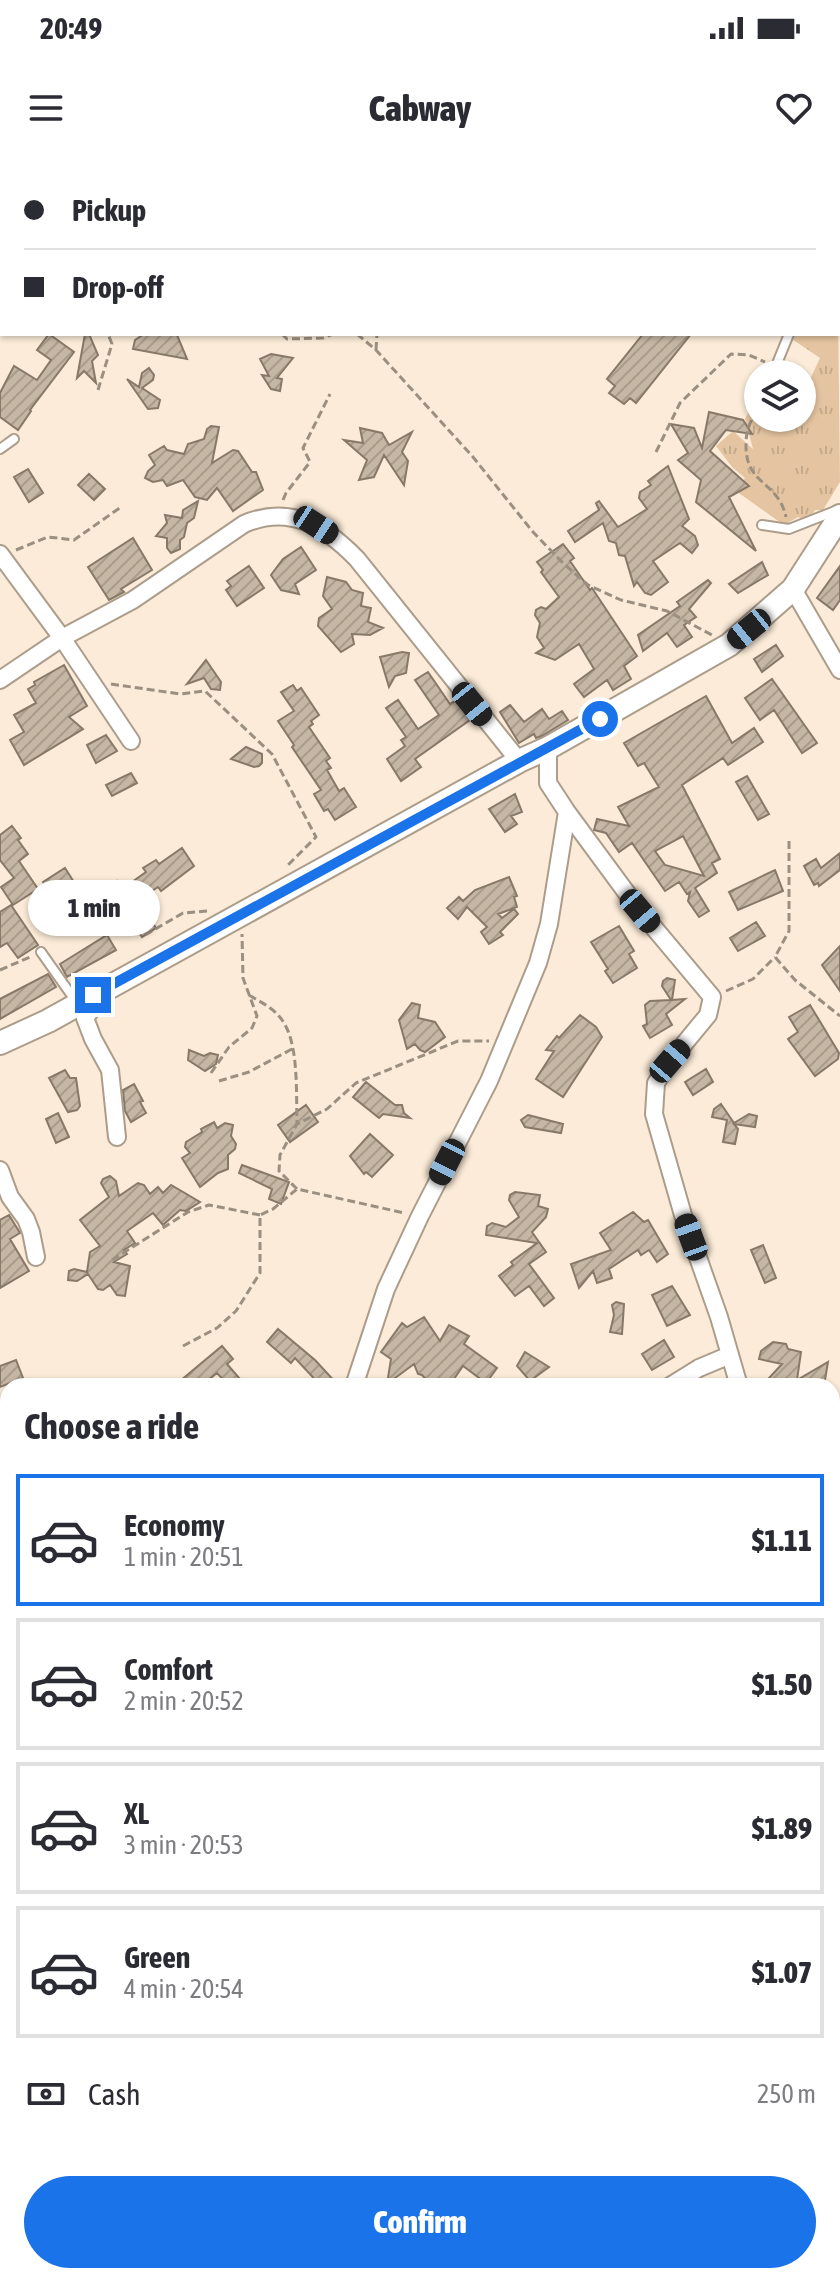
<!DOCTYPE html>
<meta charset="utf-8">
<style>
:root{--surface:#fff;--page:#f2f2f3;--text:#2b2b33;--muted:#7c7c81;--line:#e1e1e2;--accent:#1a73e8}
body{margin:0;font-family:"Asap Condensed",sans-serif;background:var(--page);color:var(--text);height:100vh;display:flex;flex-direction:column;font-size:30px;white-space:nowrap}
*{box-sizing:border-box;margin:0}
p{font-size:26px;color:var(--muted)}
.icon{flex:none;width:44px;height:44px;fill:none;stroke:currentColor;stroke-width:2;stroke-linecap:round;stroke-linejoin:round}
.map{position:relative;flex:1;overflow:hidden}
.side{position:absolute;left:0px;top:1218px;width:840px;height:906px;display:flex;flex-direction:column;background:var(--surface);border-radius:24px 24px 0 0;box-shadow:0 2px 6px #0004}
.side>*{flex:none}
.top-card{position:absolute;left:0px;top:0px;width:840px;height:176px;box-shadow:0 2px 6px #0004;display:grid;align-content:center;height:176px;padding:0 24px;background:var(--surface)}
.buttons{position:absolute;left:744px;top:200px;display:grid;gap:16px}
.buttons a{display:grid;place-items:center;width:72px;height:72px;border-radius:50%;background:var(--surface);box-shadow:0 2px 6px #0004;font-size:40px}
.end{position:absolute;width:36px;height:36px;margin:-18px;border:10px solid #1a73e8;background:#fff;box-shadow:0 0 0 4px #fff}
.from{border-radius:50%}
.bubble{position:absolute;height:56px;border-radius:28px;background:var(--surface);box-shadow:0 2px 6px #0004;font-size:26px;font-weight:800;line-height:56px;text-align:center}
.car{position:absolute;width:24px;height:48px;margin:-24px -12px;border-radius:10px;box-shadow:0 0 6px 2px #0007;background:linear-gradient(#222 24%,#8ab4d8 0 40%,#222 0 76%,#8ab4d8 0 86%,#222 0)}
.top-card b{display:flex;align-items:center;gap:28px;height:76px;font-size:30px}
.top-card b+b{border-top:2px solid var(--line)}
.top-card i{width:20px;height:20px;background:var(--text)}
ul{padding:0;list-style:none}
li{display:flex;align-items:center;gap:24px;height:132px;margin:0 16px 12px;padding:0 8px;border:4px solid var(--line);border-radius:0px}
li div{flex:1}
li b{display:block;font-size:30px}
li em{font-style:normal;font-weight:800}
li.selected{border-color:var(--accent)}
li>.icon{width:72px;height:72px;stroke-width:1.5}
h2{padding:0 24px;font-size:36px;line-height:96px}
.pay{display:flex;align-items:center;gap:20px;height:88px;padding:0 24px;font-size:30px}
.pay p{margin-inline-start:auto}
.cta{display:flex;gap:16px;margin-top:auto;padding:16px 24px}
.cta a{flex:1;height:92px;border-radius:48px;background:var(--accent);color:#fff;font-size:32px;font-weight:800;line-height:92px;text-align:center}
.status{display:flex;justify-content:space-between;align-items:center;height:56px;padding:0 40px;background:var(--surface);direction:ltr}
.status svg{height:22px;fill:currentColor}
header{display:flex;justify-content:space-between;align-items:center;height:104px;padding:0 24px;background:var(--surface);font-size:36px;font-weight:800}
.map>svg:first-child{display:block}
</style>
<div class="status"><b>20:49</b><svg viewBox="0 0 49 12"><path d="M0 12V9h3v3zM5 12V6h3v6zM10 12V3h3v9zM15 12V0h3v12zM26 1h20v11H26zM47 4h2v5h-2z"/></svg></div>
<header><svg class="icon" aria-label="menu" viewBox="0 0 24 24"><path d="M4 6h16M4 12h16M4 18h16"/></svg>Cabway<svg class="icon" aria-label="heart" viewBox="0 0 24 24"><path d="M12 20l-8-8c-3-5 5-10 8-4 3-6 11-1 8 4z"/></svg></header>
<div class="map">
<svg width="840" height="2123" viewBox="0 0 840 2123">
<defs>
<pattern id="grass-tufts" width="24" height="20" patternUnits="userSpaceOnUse" patternTransform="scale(2)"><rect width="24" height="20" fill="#e5c5a1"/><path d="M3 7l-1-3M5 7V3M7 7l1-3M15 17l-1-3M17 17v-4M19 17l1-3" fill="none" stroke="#c4a98a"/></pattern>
<pattern id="forest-firs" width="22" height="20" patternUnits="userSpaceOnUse" patternTransform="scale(2)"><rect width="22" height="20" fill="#c6a37a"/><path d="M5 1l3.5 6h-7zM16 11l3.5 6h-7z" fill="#a08463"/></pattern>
<pattern id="building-hatch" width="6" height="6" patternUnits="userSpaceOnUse" patternTransform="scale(2)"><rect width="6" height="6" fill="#c6b6a4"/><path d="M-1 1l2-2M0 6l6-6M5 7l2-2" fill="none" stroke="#aa9c8c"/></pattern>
</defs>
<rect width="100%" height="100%" fill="#fbebd8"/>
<path fill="url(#grass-tufts)" d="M838 149 840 322 823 350H815L808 361 798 357 784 365 736 331 745 318 732 307 716 286 733 271 753 289 745 259 758 236V258H802V229L805 230 820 198 792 179 794 174H838Z"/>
<path fill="url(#forest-firs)" d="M832 1555 840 1562V1781L832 1770Z"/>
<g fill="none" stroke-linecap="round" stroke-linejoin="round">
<path stroke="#b097c3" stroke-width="5" d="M432 2116 433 2123"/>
</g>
<path fill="url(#building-hatch)" stroke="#877868" stroke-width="2" fill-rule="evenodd" d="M49 174 74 192 30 250 31 251 18 270 0 257V233L14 206 37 220 51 200 37 190Z
M85 174H89L98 195 92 201 96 223 84 211 77 218Z
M144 174 177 175 187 199 133 189 135 180Z
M643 174H691L636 243 630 238 624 244 609 233 615 226 607 219Z
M271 194 293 198 277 218 282 219 280 231 271 229 262 215 269 216 260 199Z
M149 208 154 215 153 220 142 228 160 240 158 248 148 249 127 219 139 227 142 213Z
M709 252 743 260 752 274 726 270 710 291 749 326 729 337 756 391 696 342 701 320 678 300 688 293 671 264 694 268 702 288Z
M211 266 219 267 212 303 233 290 238 291 252 312H256L263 330 233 351 217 328 207 340 195 337 183 320 167 326 163 320 153 322 145 318 148 311 155 305 149 295 164 286 167 290 184 294 188 284 204 279 207 269Z
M360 268 382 273 389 285 412 272 402 292 408 301 404 325 384 295 374 317 359 320 367 300 344 280 363 283Z
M668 306 689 359 682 366 695 376 698 385 692 393 680 383 653 401 668 422 651 435 645 433 637 422 634 426 625 396 619 395 616 383 609 381 603 363 575 382 568 371 599 350 596 343 599 341 618 367 647 349 639 338 640 332 651 325 648 321Z
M28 309 43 333 29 342 14 317Z
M89 314 105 329 94 340 78 325Z
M198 341 194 358 187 363 184 377 180 380V389L171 393 167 388V378L156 376 167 363 165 355 182 358 183 350Z
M133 378 152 410 121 429 124 432 109 440 88 407Z
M563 384 574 398 570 401 590 430 592 428 637 496 624 506 631 519 613 530 607 520 584 537 574 524 594 509 579 484 555 500 536 493 544 488 537 477 540 463 535 455 536 450 541 447 546 449 559 437 541 412 543 410 537 402Z
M301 387 316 410 295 424 299 434 281 430 271 415 283 399Z
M762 402 768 415 738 433 729 424Z
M249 406 264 428 237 446 226 430 231 426 227 421Z
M840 406V440L833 450 817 438Z
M327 417 346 422 352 430 363 433 361 446 371 448 368 462 383 468 370 475 352 474 354 484 341 492 318 466 319 458 332 449 323 436Z
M708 420 711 423 689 449 696 457 684 465 692 477 677 487 667 473 643 491 638 475 680 446 677 442Z
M776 485 783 496 762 512 754 499Z
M402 492 409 493 406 513 395 516 389 527 380 497Z
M206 500 221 522 220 530 211 529 204 518 187 524Z
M64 505 87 546 69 557 83 569 24 605 10 580 24 572 14 555 36 543 28 529 35 525 34 522Z
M428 512 450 544 456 540 470 560 415 599 421 607 401 621 387 599 405 586 401 580 406 577 386 548 398 540 418 569 439 555 415 520Z
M772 519 817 583 802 593 774 550 760 560 745 538Z
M293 525 297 531 301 528 319 555 311 561 313 564 309 567 330 598 326 601 331 608 327 610 339 631 344 628 356 647 335 660 328 649 324 651 314 634 321 630 292 587 294 585 278 561 294 551 281 532Z
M706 536 732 583 754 568 763 582 728 605 723 598 682 625 720 699 712 703 717 713 695 728 709 751 699 757 688 741 690 732 687 734 679 722 665 731 632 683 619 692 606 673 594 670 597 659 629 666 618 647 659 627 644 603 638 606 624 583ZM683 676 704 716 665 705 655 691Z
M510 545 524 562 542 549 549 559 562 551 568 560 542 576 536 578 534 574 519 583 500 552Z
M106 575 117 591 96 603 87 585Z
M246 587 262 594V603L259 606 254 607 231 599Z
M131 613 137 623 112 636 106 625Z
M747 616 769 654 758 660 736 622Z
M515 634 522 652 511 656 517 664 505 672 489 649Z
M12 666 21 678 18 680 28 694 19 701 38 729 13 745 1 727 14 718 0 700V675Z
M182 688 194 706 161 731 158 727 137 741 156 768 142 777 116 737 109 741 103 730 117 721 122 729 146 712 143 708 156 700 159 704Z
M840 693V710L819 726 818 723 814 725 804 706 816 699 821 708Z
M65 708 88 744 66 758 43 722Z
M775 710 783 731 738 750 729 732Z
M509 717 517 736 514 737 517 747 498 754 502 758 514 749 518 754 500 772 503 775 489 784 481 772 487 767 467 747 458 759 447 748 459 737 463 741 475 730Z
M11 745 38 785 18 798 7 783 0 787V752Z
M756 762 765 776 738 791 730 778Z
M619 766 634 791 629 794 637 808 613 823 605 811 608 809 591 782Z
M107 775 116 790 67 817 60 804Z
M840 786V831L822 805Z
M48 814 56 827 0 859V839Z
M667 818 675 820 672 840 685 839 666 854 672 865 650 878 643 866 647 864 645 845 650 841 671 840 662 826 663 821Z
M412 843 420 845 418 858 435 862 445 877 425 892 420 890 415 884 407 889 399 860Z
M810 845 839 893 838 899 815 916 788 879 798 872 789 857Z
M580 855 596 867 602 877 563 937 536 919 554 891 546 890 557 876 559 878Z
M189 890 204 896 210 893 218 895 216 904 205 911 188 900Z
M706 909 713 922 693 935 685 922Z
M65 910 70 918H76L80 946 77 950 68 952 49 918Z
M366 922 395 945H402L404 953 410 958 383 954 379 958 353 937Z
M134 924 143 941 140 942 146 953 131 962 125 951 123 930Z
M721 944 734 963 749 954 757 956 755 967 734 964 738 969 735 984 723 982 727 960 712 957 714 949Z
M306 945 318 962 290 982 278 965Z
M58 953 69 977 56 983 46 959Z
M528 955 563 964 561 973 525 967 521 960Z
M214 962 217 968 225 963 233 965 231 976 236 984 235 989 228 995V1009L218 1013 200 1027 182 998 190 993 185 987 186 982 202 972 201 969Z
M370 974 393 995 372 1017 366 1012 364 1014 350 996Z
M242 1005 289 1022 281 1044 269 1039 272 1029 239 1013Z
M110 1016 116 1021 119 1036 138 1023 144 1025 150 1034 158 1027 163 1033 171 1025 200 1042 186 1051 180 1050 163 1065 153 1053 127 1071 135 1083 124 1090 127 1094 114 1102 130 1106 125 1136 117 1135 110 1125 103 1130 98 1129 88 1114 77 1121 68 1120 69 1111 74 1109 87 1112 90 1092 100 1086 80 1060 109 1037 101 1023 103 1019Z
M515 1032 540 1035 538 1046 548 1049 546 1057 532 1072 546 1092 529 1104 554 1138 544 1146 529 1126 515 1136 499 1116 513 1105 511 1102 537 1083 486 1075 487 1066 492 1063 506 1067 519 1057 509 1040 510 1035Z
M633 1052 644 1062 648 1060 668 1094 657 1102 649 1090 641 1095 638 1090 609 1109 612 1118 597 1123 593 1111 579 1128 571 1104 611 1090 600 1073Z
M9 1055 20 1073 10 1079 29 1111 0 1128V1060Z
M763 1085 776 1118 765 1123 751 1090Z
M672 1126 690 1155 667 1166 652 1135Z
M616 1142 624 1144 622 1174 610 1172 614 1155 612 1145Z
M424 1157 440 1181 449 1165 469 1176 464 1184 497 1208 486 1223 463 1206 449 1226H432L422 1215 418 1214 414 1204 387 1224 391 1199 381 1192 402 1163 407 1167Z
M278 1169 315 1200 339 1226H321L295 1198 291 1203 267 1182Z
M664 1180 674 1197 652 1210 642 1194Z
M773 1182 786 1184 788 1189 801 1192 797 1220 828 1202 824 1226H771L769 1218 782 1204 759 1199 761 1191Z
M222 1186 233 1199 227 1204 246 1226H229L217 1213 201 1226H174Z
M525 1192 549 1207 530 1221 517 1206Z
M16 1200 23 1218 0 1227V1206Z"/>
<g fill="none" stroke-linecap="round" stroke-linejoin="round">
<g stroke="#ac9d8b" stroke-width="12">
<path id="lane" d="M776 206 789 174
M0 289 14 279
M762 365 789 369 835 351
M41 792 77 843"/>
</g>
<g stroke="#ac9d8b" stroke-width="20">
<path id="street" d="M486 0 491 2
M838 135 840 136
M0 394 62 478 133 440 244 364C290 344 325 366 357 399L519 601
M793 429 840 510
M0 520 62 478 131 581
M548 588V623L567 652 640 751 712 837 708 855 670 901 656 923 654 954 683 1055 719 1157 739 1226
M103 834 85 858 93 879 110 910 117 977
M0 1010 10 1037 26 1059 31 1072 36 1097
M354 1226 386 1129 420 1056 489 921 538 803 549 764 567 652
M670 1226 699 1208 730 1195
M0 1348 8 1347
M832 1496 840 1493
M832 1518 840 1526
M0 1718 8 1711
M780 2116V2123
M103 2123 105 2116"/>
</g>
<g stroke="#ac9d8b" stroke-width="26">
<path id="secondary" d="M0 883 48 861 519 601 548 588 729 485 793 429 840 356"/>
</g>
<path stroke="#9a8f81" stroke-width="3" stroke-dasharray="8 4" stroke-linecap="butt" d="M48 0 49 2
M365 0V2
M668 0 669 2
M462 2 463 0
M282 174 287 179 323 178 333 174
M357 174 376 190 473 297 533 372 563 403 588 425 621 440 667 451 712 475
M376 190 377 174
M98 230 112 184 108 174
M758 250C750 261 746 270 746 284 745 326 778 320 786 357
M656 292 680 243 731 194 749 195 765 202
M283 340 286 333 310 302 303 288 330 234
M16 390 48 377 74 380 121 347
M111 524 180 534 205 531 272 594 316 677 286 707
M789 681V771L775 797 795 820 840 856
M145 775 183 753 207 751
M0 810 30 797
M726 831 753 819 775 797
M249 835C262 843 276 849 284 863 299 887 296 936 297 964
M211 913 229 887 252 868 257 856 243 818 242 774
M219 921 249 912 292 889
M297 1029 279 1011 280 995 297 964 327 949 356 923 458 881H489
M112 1100 188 1052 209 1045 260 1055
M183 1186 217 1168 236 1151 260 1113V1055L273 1049 297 1029 404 1053
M407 1223 438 1226
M0 1419 8 1428
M0 1635 8 1634
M832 1815 840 1818
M0 1929 8 1926
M832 1968 837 1971
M832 2017 840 2018
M832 2103 840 2100
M299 2116 302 2123"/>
<use href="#lane" stroke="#fff" stroke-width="8"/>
<use href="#street" stroke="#fff" stroke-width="16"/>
<use href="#secondary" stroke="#fff" stroke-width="22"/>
</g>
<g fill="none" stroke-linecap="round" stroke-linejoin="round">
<path stroke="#1a73e8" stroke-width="10" d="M93 835 600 559"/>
</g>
</svg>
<div class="buttons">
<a><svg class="icon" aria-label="layers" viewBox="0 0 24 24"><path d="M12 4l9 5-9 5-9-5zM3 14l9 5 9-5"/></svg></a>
</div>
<i class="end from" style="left:600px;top:559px"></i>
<i class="end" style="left:93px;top:835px"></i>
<div class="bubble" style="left:28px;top:720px;width:132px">1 min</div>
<i class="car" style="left:316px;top:365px;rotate:123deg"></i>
<i class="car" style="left:749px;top:469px;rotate:231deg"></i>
<i class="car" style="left:472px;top:544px;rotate:141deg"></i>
<i class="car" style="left:640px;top:751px;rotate:140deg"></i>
<i class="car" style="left:670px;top:901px;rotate:41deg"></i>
<i class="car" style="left:447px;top:1002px;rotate:207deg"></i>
<i class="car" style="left:691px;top:1077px;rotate:340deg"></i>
<div class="top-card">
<b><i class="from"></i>Pickup</b>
<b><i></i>Drop-off</b>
</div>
<section class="side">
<h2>Choose a ride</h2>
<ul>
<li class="selected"><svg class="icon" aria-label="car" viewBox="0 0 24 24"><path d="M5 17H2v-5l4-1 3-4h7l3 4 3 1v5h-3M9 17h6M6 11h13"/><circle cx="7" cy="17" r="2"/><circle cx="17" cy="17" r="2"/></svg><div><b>Economy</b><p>1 min · 20:51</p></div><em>$1.11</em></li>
<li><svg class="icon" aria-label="car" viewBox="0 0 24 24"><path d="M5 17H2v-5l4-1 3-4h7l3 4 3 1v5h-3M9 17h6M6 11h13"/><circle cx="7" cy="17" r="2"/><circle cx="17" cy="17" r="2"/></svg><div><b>Comfort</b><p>2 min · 20:52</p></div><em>$1.50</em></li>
<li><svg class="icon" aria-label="car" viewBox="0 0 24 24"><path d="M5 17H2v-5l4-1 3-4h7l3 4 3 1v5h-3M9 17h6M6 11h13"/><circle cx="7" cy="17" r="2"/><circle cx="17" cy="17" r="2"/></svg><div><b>XL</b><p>3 min · 20:53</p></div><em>$1.89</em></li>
<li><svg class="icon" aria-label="car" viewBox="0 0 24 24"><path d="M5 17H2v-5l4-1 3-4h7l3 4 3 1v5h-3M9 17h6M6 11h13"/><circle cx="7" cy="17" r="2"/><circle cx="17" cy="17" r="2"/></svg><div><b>Green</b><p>4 min · 20:54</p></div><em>$1.07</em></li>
</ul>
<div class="pay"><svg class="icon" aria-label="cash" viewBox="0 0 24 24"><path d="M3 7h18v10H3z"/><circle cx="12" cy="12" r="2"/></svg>Cash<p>250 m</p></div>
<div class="cta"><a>Confirm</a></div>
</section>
</div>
